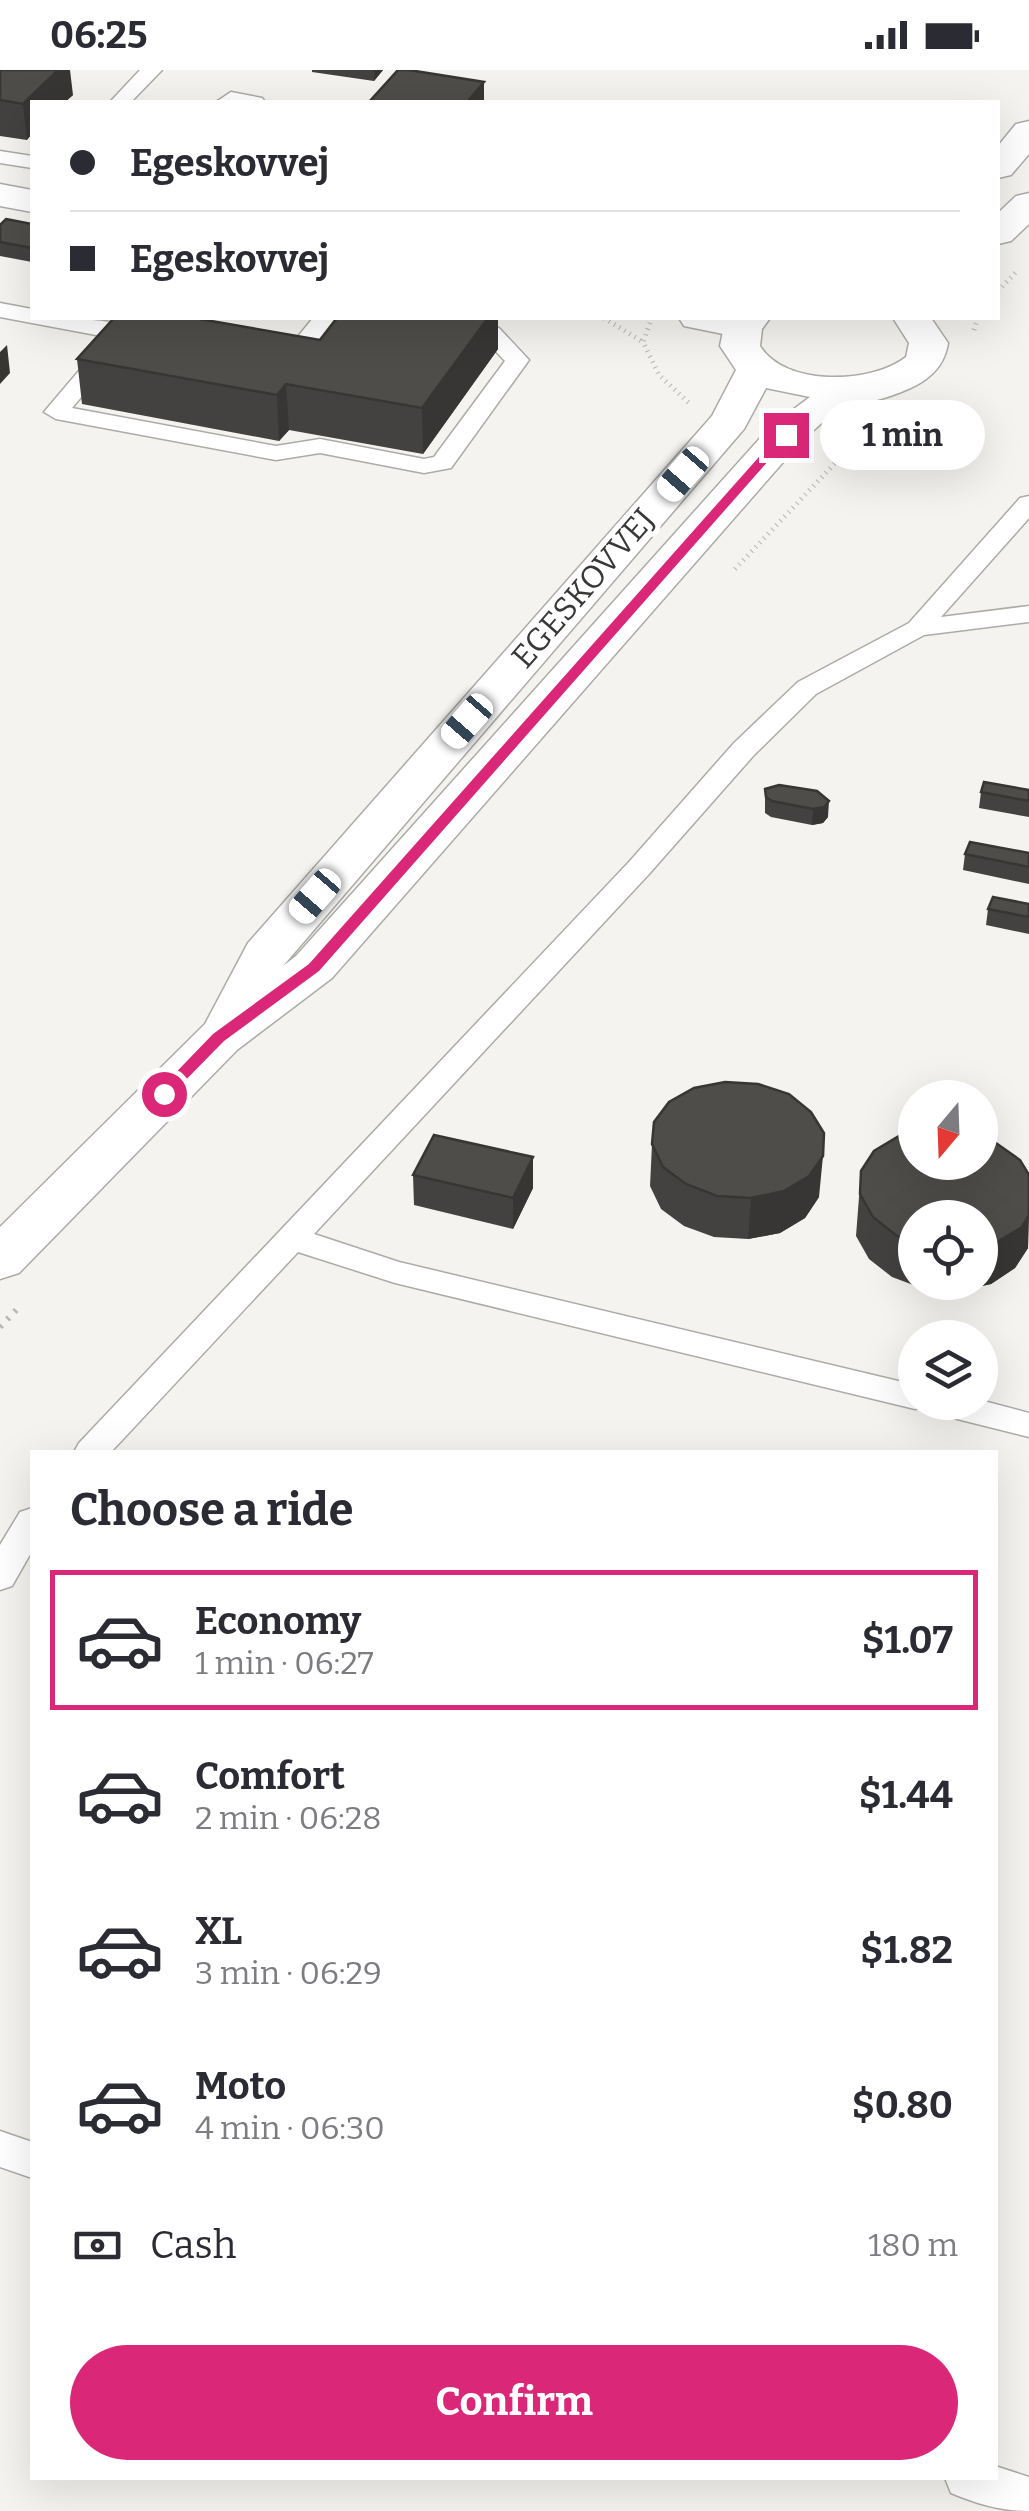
<!DOCTYPE html>
<meta charset="utf-8">
<style>
:root{--surface:#fff;--page:#f2f2f3;--text:#2b2b33;--muted:#7c7c81;--line:#e1e1e2;--accent:#db2777}
body{margin:0;font-family:Bitter,serif;background:var(--page);color:var(--text);height:100vh;display:flex;flex-direction:column;font-size:38px;white-space:nowrap}
*{box-sizing:border-box;margin:0}
p{font-size:32px;color:var(--muted)}
.icon{flex:none;width:55px;height:55px;fill:none;stroke:currentColor;stroke-width:2;stroke-linecap:round;stroke-linejoin:round}
.map{position:relative;flex:1;overflow:hidden}
.details{position:absolute;left:30px;top:1380px;width:968px;height:1030px;display:flex;flex-direction:column;background:var(--surface);border-radius:0px;box-shadow:0 10px 40px #0002}
.details>*{flex:none}
.top-card{position:absolute;left:30px;top:30px;width:970px;height:220px;border-radius:0px;box-shadow:0 10px 40px #0002;display:grid;align-content:center;height:220px;padding:0 40px;background:var(--surface)}
.needle{width:65px;rotate:199deg}
.fabs{position:absolute;left:898px;top:1010px;display:grid;gap:20px}
.fabs a{display:grid;place-items:center;width:100px;height:100px;border-radius:50%;background:var(--surface);box-shadow:0 10px 40px #0002;font-size:50px}
.end{position:absolute;width:45px;height:45px;margin:-22px;border:12px solid #db2777;background:#fff;box-shadow:0 0 0 5px #fff}
.from{border-radius:50%}
.bubble{position:absolute;height:70px;border-radius:35px;background:var(--surface);box-shadow:0 10px 40px #0002;font-size:32px;font-weight:700;line-height:70px;text-align:center}
.car{position:absolute;width:30px;height:60px;margin:-30px -15px;border-radius:12px;box-shadow:0 0 8px 2px #0007;background:linear-gradient(#fff 24%,#345 0 40%,#fff 0 76%,#345 0 86%,#fff 0)}
.top-card b{display:flex;align-items:center;gap:35px;height:95px;font-size:38px}
.top-card b+b{border-top:2px solid var(--line)}
.top-card i{width:25px;height:25px;background:var(--text)}
ul{padding:0;list-style:none}
li{display:flex;align-items:center;gap:30px;height:140px;margin:0 20px 15px;padding:0 20px;border:5px solid transparent;border-radius:0px}
li div{flex:1}
li b{display:block;font-size:38px}
li em{font-style:normal;font-weight:700}
li.selected{border-color:var(--accent)}
li>.icon{width:90px;height:90px;stroke-width:1.5}
h2{padding:0 40px;font-size:45px;line-height:120px}
.pay{display:flex;align-items:center;gap:25px;height:110px;padding:0 40px;font-size:38px}
.pay p{margin-inline-start:auto}
.primary-button{display:flex;gap:20px;margin-top:auto;padding:20px 40px}
.primary-button a{flex:1;height:115px;border-radius:60px;background:var(--accent);color:#fff;font-size:40px;font-weight:700;line-height:115px;text-align:center}
.status{display:flex;justify-content:space-between;align-items:center;height:70px;padding:0 50px;background:var(--surface);direction:ltr}
.status svg{height:28px;fill:currentColor}
.map>svg:first-child{display:block}
</style>
<div class="status"><b>06:25</b><svg viewBox="0 0 49 12"><path d="M0 12V9h3v3zM5 12V6h3v6zM10 12V3h3v9zM15 12V0h3v12zM26 1h20v11H26zM47 4h2v5h-2z"/></svg></div>
<div class="map">
<svg width="1029" height="2441" viewBox="0 0 1029 2441">
<rect width="100%" height="100%" fill="#f5f3ef"/>
<g fill="none" stroke-linecap="round" stroke-linejoin="round">
<g stroke="#adaba8" stroke-width="3">
<path id="service" d="M140 0H162L131 32H110Z
M231 22 262 28 265 32H216Z
M0 81 32 86V98L0 93Z
M0 233 32 239V248C61 248 135 248 155 267L144 274 0 247Z
M313 248H335L297 298 268 295 264 290 268 285H283Z
M389 248H439L499 258 529 290 451 398 424 403 320 383 276 390 56 349 44 342 100 276 108 274 120 281 72 338 276 376 320 369 424 389 434 387 505 291 484 269 400 255Z
M1029 426V448L941 547 1029 536V552L924 565 816 624 754 685 649 804 314 1164 399 1192 915 1315V1332L980 1330 1029 1343V1367L937 1344 923 1337 915 1339 395 1213 298 1182 111 1382H74L79 1373 629 792 734 673 798 612 909 553 1020 428Z
M32 1438V1481L12 1516 0 1520V1475L20 1442Z
M0 2061 32 2072V2108L0 2097Z
M995 2396 1029 2407V2441C1000 2441 978 2434 951 2423L945 2408H995Z"/>
</g>
<g stroke="#adaba8" stroke-width="3">
<path id="tertiary" d="M0 114 32 120V142L0 136Z
M679 248H756L762 256 757 264 743 268 684 256Z"/>
</g>
<g stroke="#adaba8" stroke-width="3">
<path id="primary" d="M1029 51V84L1011 105 998 108V76L1016 54Z
M1029 123V154L1011 171 998 174V143L1016 126Z
M730 248H770L762 259 760 276C785 317 872 314 906 287L909 273 893 248H931L948 273C940 327 870 325 829 348 819 354 809 365 799 374L332 908 237 980 19 1203 0 1209V1157L205 954 248 873 712 346 736 300 720 276 724 256ZM766 318 810 327 771 356 296 886 283 896 744 359Z"/>
</g>
<path stroke="#b8b6b3" stroke-width="5" stroke-dasharray="1 5" stroke-linecap="butt" d="M998 221 1017 201
M604 248 643 272
M650 253 643 272 659 305 689 333
M974 260 978 248
M735 499 857 370"/>
<path stroke="#b8b6b3" stroke-width="6" stroke-dasharray="2.5 8" stroke-linecap="butt" d="M0 1257 20 1236"/>
<use href="#service" fill="#fff" fill-rule="evenodd"/>
<use href="#tertiary" fill="#fff" fill-rule="evenodd"/>
<use href="#primary" fill="#fff" fill-rule="evenodd"/>
</g>
<path fill="#444240" fill-rule="evenodd" d="M0 0 73 25 65 32H32L27 70 0 66Z
M312 0H383L374 11 312 2Z
M32 154V192L0 186V155Z
M320 270 498 279 423 384 289 360 279 371 82 334 77 289Z
M779 715 828 747 823 753 812 755 771 747 765 743V719Z
M1029 720V747L979 738 981 722Z
M1029 783V814L963 800 965 784Z
M1029 834V864L986 855 988 839Z
M652 1074 819 1127 805 1148 780 1163 748 1169 714 1167 684 1156 661 1139 650 1116Z
M533 1087V1118L513 1159 414 1135 413 1105Z
M861 1101 1029 1105 1028 1178 1015 1198 991 1214 959 1221 924 1219 892 1207 869 1189 856 1166ZM915 1148H980V1212H915Z"/>
<path fill="#373634" d="M58 0H70L73 25 65 32H32V64L27 70 23 34Z
M374 0H383L374 11Z
M484 12V32H467Z
M488 248H498V279L423 384 422 338Z
M7 275 10 303 0 314V282Z
M286 314 289 360 279 371 277 325Z
M829 731 828 747 823 753 812 755 813 739Z
M823 1086 819 1127 805 1148 780 1163 748 1169 751 1128Z
M533 1087V1118L513 1159V1128Z
M1029 1145 1028 1178 1015 1198 991 1214 959 1221 960 1212H980V1176Z"/>
<path fill="#4f4d4a" stroke="#373634" stroke-width="2.5" d="M0 0H58L23 34 0 30Z
M398 0H409L484 12 467 32H369Z
M6 149 32 154V178L0 172V155Z
M114 248H194L320 270 337 248H488L422 338 286 314 277 325 77 289Z
M984 712 1029 720V731L981 722Z
M779 715 817 721 829 731 824 737 813 739 772 731 766 727 765 719Z
M970 772 1029 783V797L965 784Z
M993 827 1029 834V847L988 839Z
M725 1012 758 1014 789 1024 811 1042 824 1063 823 1086 809 1106 784 1121 751 1128 717 1126 686 1114 663 1097 652 1074 654 1052 669 1032 694 1018Z
M915 1063V1092H980V1067L996 1073 1020 1090 1029 1105V1145L1022 1157 997 1172 980 1176V1148H915V1172L897 1166 873 1147 860 1124 861 1101 874 1081 899 1066Z
M434 1065 533 1087 513 1128 413 1105Z"/>
<path fill="#db2777" d="M781 362 791 365 319 901 224 971 169 1027H159V1020L213 964 309 894Z"/>
<g text-anchor="middle" stroke-width="10" stroke-linejoin="round" paint-order="stroke">
<g font-size="32" fill="#393837" stroke="#fff">
<text transform="translate(583 518) rotate(-49)" y="11">EGESKOVVEJ</text>
</g>
</g>
</svg>
<div class="fabs">
<a><svg class="needle" viewBox="-14 -14 28 28"><path d="M0-13l5 13h-10z" fill="#e53935"/><path d="M0 13l5-13h-10z" fill="#7c7c81"/></svg></a>
<a><svg class="icon" aria-label="locate" viewBox="0 0 24 24"><circle cx="12" cy="12" r="6"/><path d="M12 2v4M12 18v4M2 12h4M18 12h4"/></svg></a>
<a><svg class="icon" aria-label="layers" viewBox="0 0 24 24"><path d="M12 4l9 5-9 5-9-5zM3 14l9 5 9-5"/></svg></a>
</div>
<i class="end from" style="left:164px;top:1024px"></i>
<i class="end" style="left:786px;top:365px"></i>
<div class="bubble" style="left:820px;top:330px;width:165px">1 min</div>
<i class="car" style="left:683px;top:404px;rotate:221deg"></i>
<i class="car" style="left:467px;top:651px;rotate:221deg"></i>
<i class="car" style="left:315px;top:826px;rotate:221deg"></i>
<div class="top-card">
<b><i class="from"></i>Egeskovvej</b>
<b><i></i>Egeskovvej</b>
</div>
<section class="details">
<h2>Choose a ride</h2>
<ul>
<li class="selected"><svg class="icon" aria-label="car" viewBox="0 0 24 24"><path d="M5 17H2v-5l4-1 3-4h7l3 4 3 1v5h-3M9 17h6M6 11h13"/><circle cx="7" cy="17" r="2"/><circle cx="17" cy="17" r="2"/></svg><div><b>Economy</b><p>1 min · 06:27</p></div><em>$1.07</em></li>
<li><svg class="icon" aria-label="car" viewBox="0 0 24 24"><path d="M5 17H2v-5l4-1 3-4h7l3 4 3 1v5h-3M9 17h6M6 11h13"/><circle cx="7" cy="17" r="2"/><circle cx="17" cy="17" r="2"/></svg><div><b>Comfort</b><p>2 min · 06:28</p></div><em>$1.44</em></li>
<li><svg class="icon" aria-label="car" viewBox="0 0 24 24"><path d="M5 17H2v-5l4-1 3-4h7l3 4 3 1v5h-3M9 17h6M6 11h13"/><circle cx="7" cy="17" r="2"/><circle cx="17" cy="17" r="2"/></svg><div><b>XL</b><p>3 min · 06:29</p></div><em>$1.82</em></li>
<li><svg class="icon" aria-label="car" viewBox="0 0 24 24"><path d="M5 17H2v-5l4-1 3-4h7l3 4 3 1v5h-3M9 17h6M6 11h13"/><circle cx="7" cy="17" r="2"/><circle cx="17" cy="17" r="2"/></svg><div><b>Moto</b><p>4 min · 06:30</p></div><em>$0.80</em></li>
</ul>
<div class="pay"><svg class="icon" aria-label="cash" viewBox="0 0 24 24"><path d="M3 7h18v10H3z"/><circle cx="12" cy="12" r="2"/></svg>Cash<p>180 m</p></div>
<div class="primary-button"><a>Confirm</a></div>
</section>
</div>
